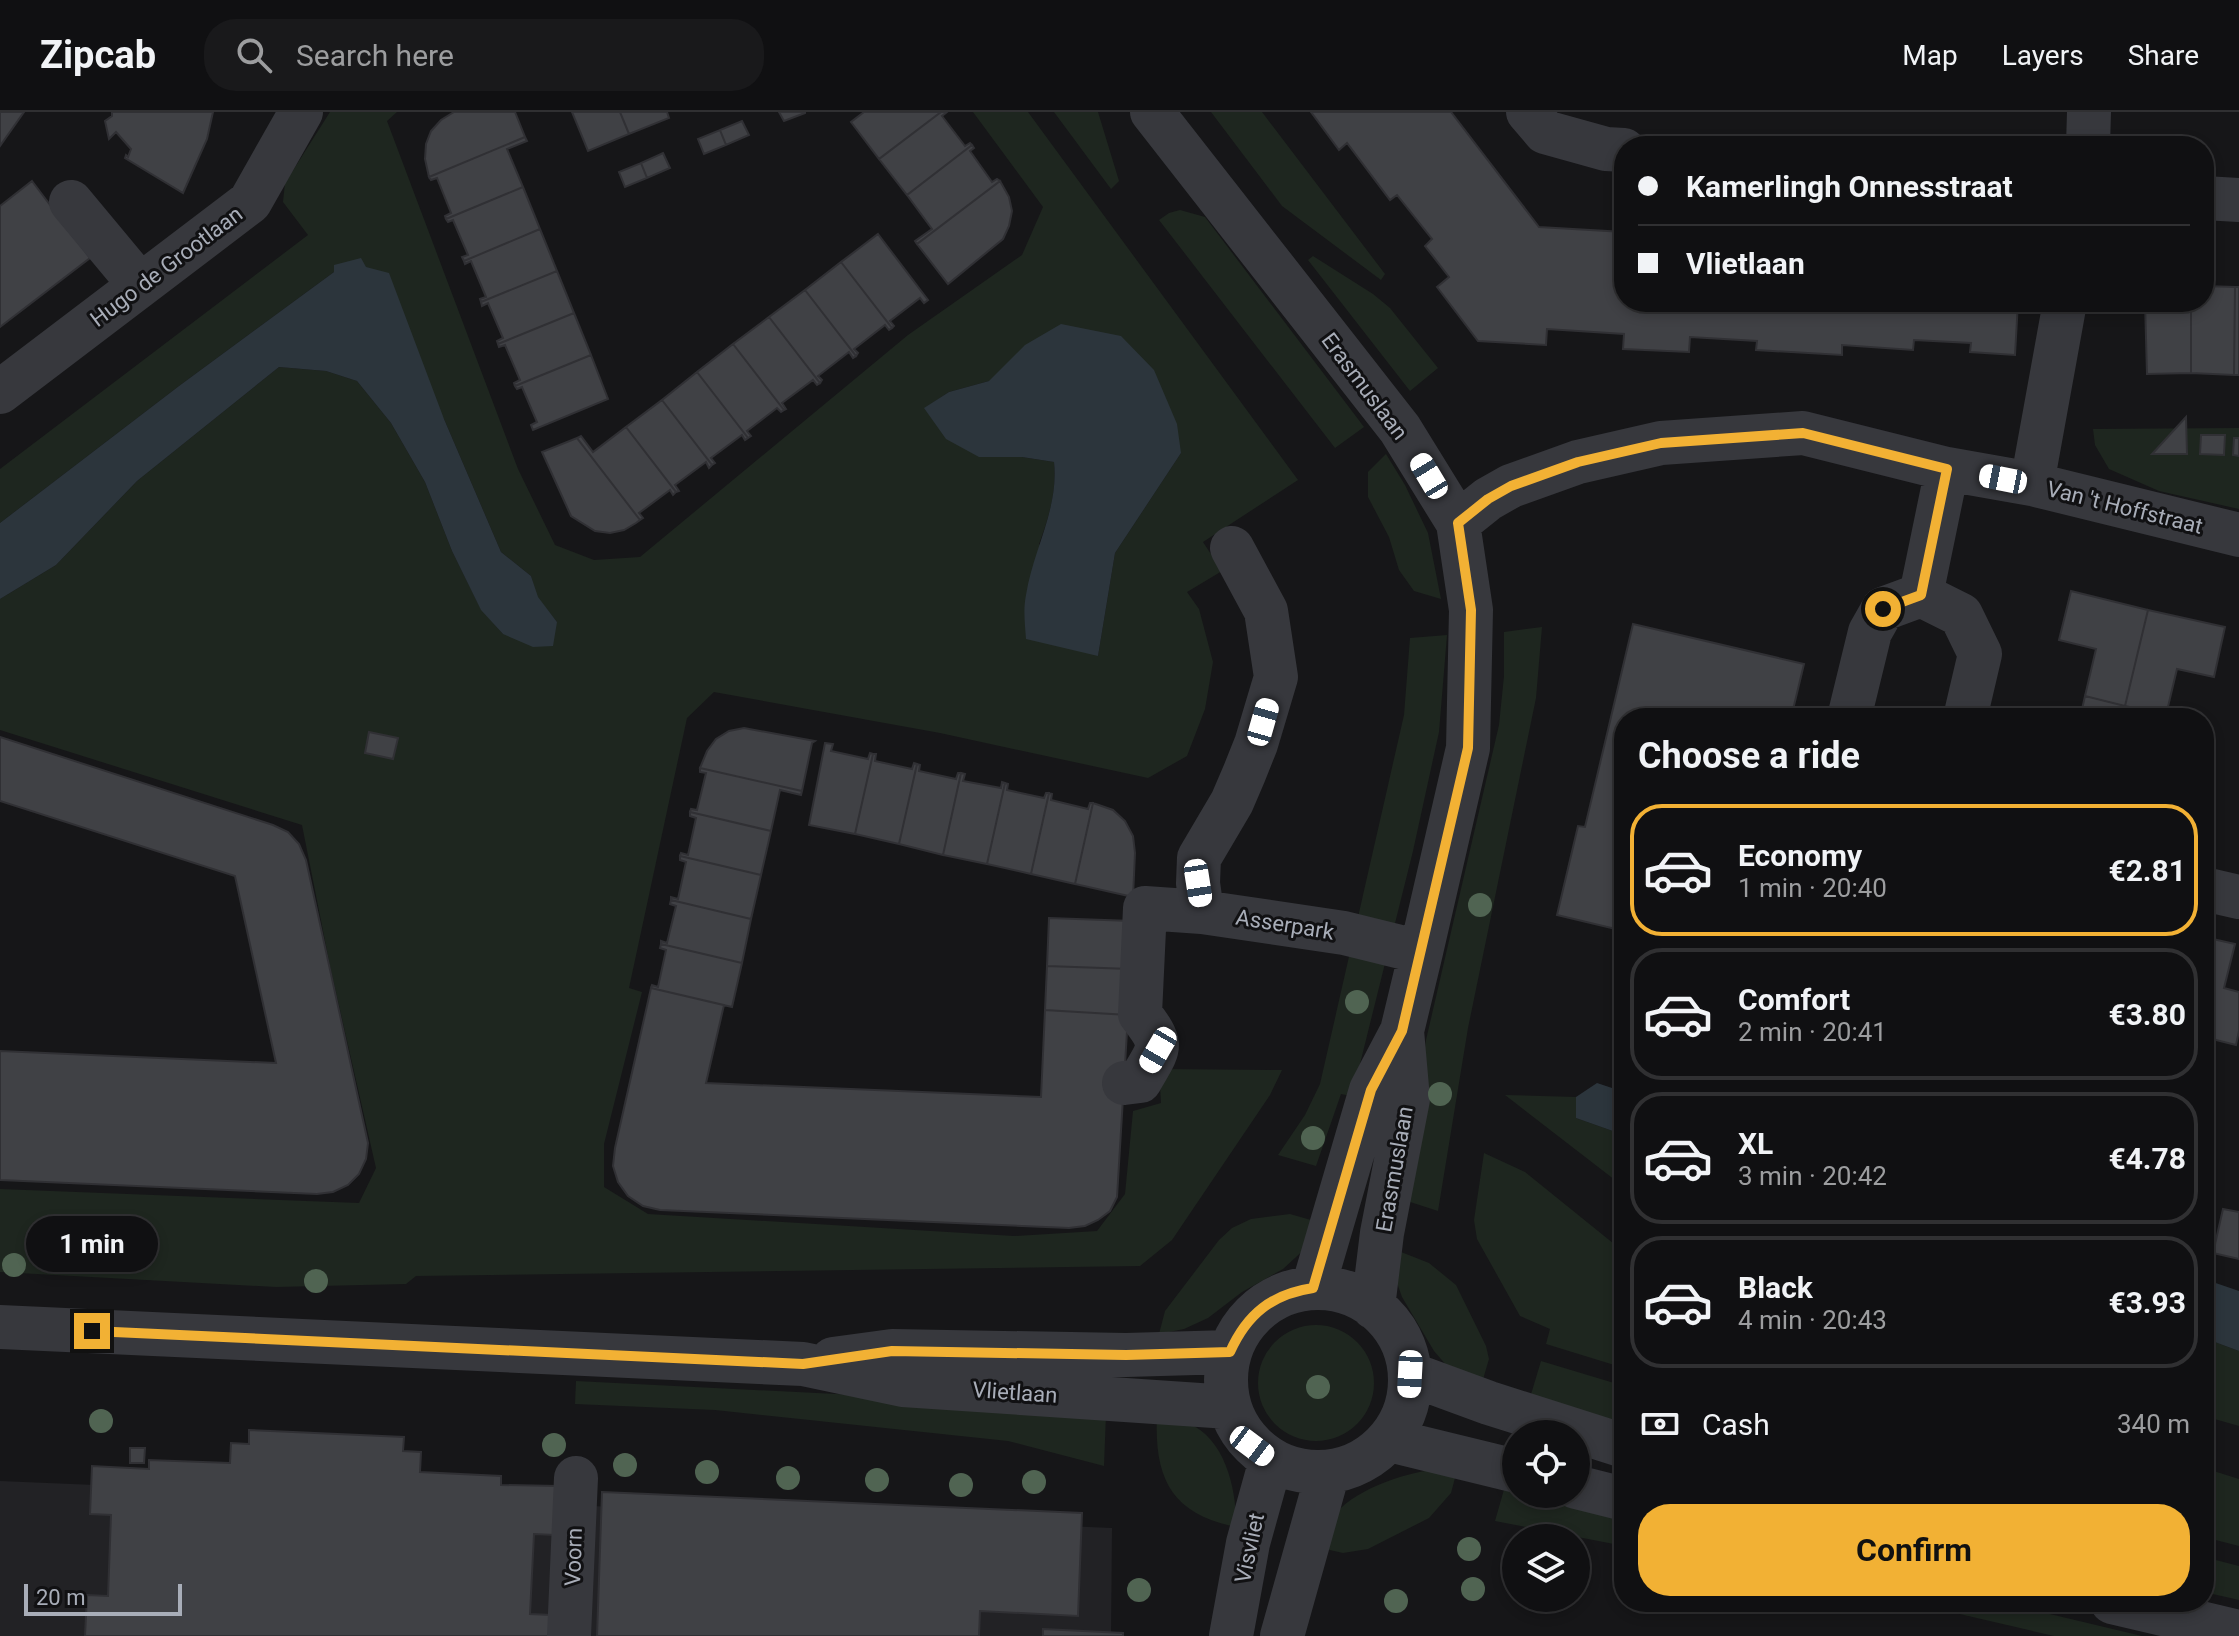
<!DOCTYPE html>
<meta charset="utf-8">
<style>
:root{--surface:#101012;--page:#19191b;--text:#f1f3f6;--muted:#9c9d9f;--line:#303032;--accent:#f2b134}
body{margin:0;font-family:Roboto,sans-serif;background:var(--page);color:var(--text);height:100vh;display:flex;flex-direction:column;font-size:30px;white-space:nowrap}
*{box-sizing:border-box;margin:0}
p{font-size:26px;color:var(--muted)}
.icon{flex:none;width:44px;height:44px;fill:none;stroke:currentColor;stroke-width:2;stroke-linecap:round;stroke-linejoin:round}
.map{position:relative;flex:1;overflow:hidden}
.drawer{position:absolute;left:1614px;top:596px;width:600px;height:904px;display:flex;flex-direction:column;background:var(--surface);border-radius:32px;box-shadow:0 4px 12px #0003,0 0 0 2px var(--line)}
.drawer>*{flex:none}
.guide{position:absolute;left:1614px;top:24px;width:600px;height:176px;border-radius:32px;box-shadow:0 4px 12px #0003,0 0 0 2px var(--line);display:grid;align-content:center;height:176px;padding:0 24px;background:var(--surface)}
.buttons{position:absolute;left:1502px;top:1308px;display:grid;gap:16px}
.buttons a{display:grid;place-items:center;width:88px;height:88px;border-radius:50%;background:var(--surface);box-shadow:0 4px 12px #0003,0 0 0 2px var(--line);font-size:40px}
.scale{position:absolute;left:24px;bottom:20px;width:158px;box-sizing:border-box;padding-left:8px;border:4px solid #a8adb8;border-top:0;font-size:22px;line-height:28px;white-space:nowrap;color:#a8adb8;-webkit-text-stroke:6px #111113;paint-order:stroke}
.end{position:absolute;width:36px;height:36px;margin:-18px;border:10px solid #f2b134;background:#111;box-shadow:0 0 0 4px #111}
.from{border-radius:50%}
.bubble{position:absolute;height:56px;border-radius:28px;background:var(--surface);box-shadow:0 4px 12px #0003,0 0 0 2px var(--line);font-size:26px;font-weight:700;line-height:56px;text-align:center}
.car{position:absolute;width:24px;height:48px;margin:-24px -12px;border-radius:10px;box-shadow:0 0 6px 2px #0007;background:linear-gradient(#fff 24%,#345 0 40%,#fff 0 76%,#345 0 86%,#fff 0)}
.guide b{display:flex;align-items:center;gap:28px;height:76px;font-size:30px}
.guide b+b{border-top:2px solid var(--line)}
.guide i{width:20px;height:20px;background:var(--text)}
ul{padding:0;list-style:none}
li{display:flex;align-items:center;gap:24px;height:132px;margin:0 16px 12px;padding:0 8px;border:4px solid var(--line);border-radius:32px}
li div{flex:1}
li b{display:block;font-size:30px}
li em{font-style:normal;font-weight:700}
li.selected{border-color:var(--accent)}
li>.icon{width:72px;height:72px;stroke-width:1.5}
h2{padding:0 24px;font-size:36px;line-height:96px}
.pay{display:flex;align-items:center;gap:20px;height:88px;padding:0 24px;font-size:30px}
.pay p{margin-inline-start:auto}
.action{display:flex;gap:16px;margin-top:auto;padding:16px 24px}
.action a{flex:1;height:92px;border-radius:32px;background:var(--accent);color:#111;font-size:32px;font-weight:700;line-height:92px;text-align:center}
header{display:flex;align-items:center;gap:48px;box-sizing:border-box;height:112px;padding:0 40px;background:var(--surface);border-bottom:2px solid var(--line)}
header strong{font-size:38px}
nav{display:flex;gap:44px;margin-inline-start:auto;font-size:28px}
.search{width:560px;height:72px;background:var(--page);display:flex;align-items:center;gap:20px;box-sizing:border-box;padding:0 28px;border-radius:32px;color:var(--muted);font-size:30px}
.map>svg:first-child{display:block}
</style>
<header>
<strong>Zipcab</strong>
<div class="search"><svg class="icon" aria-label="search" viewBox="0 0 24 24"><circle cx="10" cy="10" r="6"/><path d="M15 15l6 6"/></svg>Search here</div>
<nav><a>Map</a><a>Layers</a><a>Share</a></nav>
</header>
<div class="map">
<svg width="2239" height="1524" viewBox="0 0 2239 1524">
<rect width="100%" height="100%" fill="#161618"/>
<path fill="#222225" d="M0 1369 1112 1416 1111 1524H0Z"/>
<path fill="#1e261f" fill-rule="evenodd" d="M330 0H397L387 9 518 357 555 433 594 448 640 445 908 223 1022 143 1043 95 973 0H1028L1298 368 1203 430 1222 459 1187 480 1199 497 1213 550 1205 597 1187 644 1148 666 940 621 714 580 687 606 629 876 642 880 604 1032V1075L648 1102 1014 1124 1097 1119 1125 1082 1133 999 1161 991 1159 957 1282 958 1270 983 1172 1128 1140 1154 416 1164 406 1172 276 1175 0 1160V1077L359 1091 376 1056 330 854 302 713 0 618V487L56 453 137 369 279 255 326 259 357 269 391 311 425 370 452 439 481 497 503 522 557 510 537 485 531 464 501 440 444 307 334 160 179 274 0 411V357L308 123 283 90 285 71ZM989 269 1181 341 1115 441 1098 544 1039 432C1049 405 1057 379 1054 350L1022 345 925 296 949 280Z
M1054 0H1098L1119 69 1111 77Z
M1211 0H1262L1385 162 1381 168 1282 94Z
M1180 98 1205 105 1364 315 1335 336 1159 108 1169 101Z
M1313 144 1373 182 1390 196 1438 256 1410 279 1308 148Z
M2239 316V397L2159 379 2109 357 2095 333 2093 317Z
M1386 342 1405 373 1428 421 1441 487 1414 479 1399 458 1389 425 1368 385V360Z
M1542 515 1536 586 1468 916 1438 1099 1404 1088 1426 928 1499 613 1504 564V520Z
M1447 523 1439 620 1413 739 1352 984 1341 982 1316 1054 1278 1043 1305 1003 1320 972 1404 603 1410 526Z
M1505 983 1576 985V1006L1624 1023V1075Z
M1484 1041 1525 1060 1624 1140V1256L1546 1232 1550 1217 1520 1204 1477 1127 1474 1108Z
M1290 1102 1318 1110 1308 1134 1283 1157 1242 1180 1208 1206 1184 1217 1159 1222 1165 1199 1219 1128 1232 1116 1251 1107Z
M1396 1138 1429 1151 1456 1173 1486 1234 1489 1247 1481 1274 1447 1254 1434 1239 1402 1185 1396 1168Z
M1258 1271a58 58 0 1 1 116 0a58 58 0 1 1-116 0Z
M2204 1226 2239 1239V1314L2204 1304Z
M1541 1249 1624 1274V1321L1529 1289Z
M576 1269 876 1284 1106 1302 1104 1354 1008 1329 715 1298 575 1292Z
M1157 1303C1167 1306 1178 1308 1188 1311 1226 1327 1237 1379 1236 1415 1171 1402 1154 1366 1157 1303Z
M2204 1356 2239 1367V1434L2204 1425Z
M1434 1358 1456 1362 1451 1381 1429 1406 1368 1437 1343 1441 1321 1436C1325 1427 1328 1415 1333 1406 1348 1380 1405 1360 1434 1358Z
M1505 1374 1516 1377V1382H1538L1624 1402V1434L1495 1409Z
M2204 1445 2239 1454V1488L2204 1480Z
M1908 1490H1999L2142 1524H2054Z"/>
<path fill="#2c353c" d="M361 146 366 155 389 161 444 307 501 440 531 464 538 485 557 510 553 534 533 535 503 522 481 498 452 439 425 370 391 311 357 269 326 259 279 255 137 369 56 453 0 487V411L179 274 334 160V153Z
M1061 212 1121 224 1154 258 1177 312 1181 341 1115 441 1098 544 1026 527C1025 512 1023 498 1026 483 1033 438 1059 397 1054 350L1022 345H979L946 327 924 296 949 280 989 269 1025 233Z
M1597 971 1624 980V1023L1576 1006V985Z
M2204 1167 2239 1179V1239L2204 1226Z"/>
<path fill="#404145" stroke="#303034" stroke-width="2" d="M0 0H24L0 34Z
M112 0H213L207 27 183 81 125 46 126 43 128 45 131 37 116 20 109 27 105 9 112 4Z
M454 0H515L525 25 429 65 425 47 426 32 431 19 441 8Z
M572 0H620L629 22 588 39Z
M620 0H667L669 6 629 22Z
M779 0H805V1L784 9Z
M864 0H941L879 47 851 10Z
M941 0H947L942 4 965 34 970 31 972 33 907 83 879 47Z
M1311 0H1451L1539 115 1624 120V190H2018L2015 243 1970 240 1971 231 1914 228 1913 238 1842 233V243L1756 238 1757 229 1690 225 1689 240 1623 237 1624 222 1547 217 1546 233 1478 229 1437 175 1449 165 1425 134 1432 127 1397 83 1390 88 1347 31 1339 38Z
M742 9 749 23 726 33 720 18Z
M720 18 726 33 704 42 698 27Z
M525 25 527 29 507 37 523 75 446 107 445 104 451 101 437 66 431 68 429 65Z
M972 33 974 36 970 39 992 70 997 67 1000 69 917 132 915 129 932 117 907 83Z
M663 41 670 56 647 66 641 51Z
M641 51 647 66 625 75 619 60Z
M32 69 90 146 0 215V94Z
M1000 69 1009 85 1012 99 1009 114 1003 127 948 172 917 132Z
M523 75 540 117 464 149 462 145 468 143 453 108 448 110 446 107Z
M540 117 557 159 481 190 480 187 486 185 471 149 465 152 464 149Z
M878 122 928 188 924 191 920 186 890 209 894 214 892 216 841 150Z
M841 150 892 216 889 218 885 213 854 237 858 241 856 244 805 178Z
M557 159 574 201 498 232 497 229 503 226 488 191 482 194 481 190Z
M2204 174 2235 175 2234 263 2191 261V190H2204Z
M2235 175H2239V263H2234Z
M805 178 856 244 853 246 849 240 818 264 822 268 820 271 769 205Z
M2145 190H2191V261L2147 262Z
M574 201 591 243 515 274 514 271 520 268 505 233 499 235 498 232Z
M769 205 820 271 817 273 813 268 782 291 786 297 784 298 733 232Z
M733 232 784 298 781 300 777 296 747 319 751 324 748 326 697 260Z
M591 243 608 287 533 318 531 313 537 310 522 275 517 277 515 274Z
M697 260 748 326 745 328 742 323 711 346 715 351 712 353 662 288Z
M662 288 712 353 709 356 706 350 675 373 679 379 676 380 626 315Z
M2186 305 2187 342H2152Z
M626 315 676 380 673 383 670 378 639 401 643 406 640 408 577 326 581 324 593 340Z
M2201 323H2225L2224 343 2200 342Z
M577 326 640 408 636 411 624 418 610 421 595 419 571 404 542 340Z
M2234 326H2239V344L2233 343Z
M2071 479 2148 498 2125 594 2085 584 2096 537 2059 528Z
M2148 498 2225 515 2214 565 2177 557 2166 603 2125 594Z
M1633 512 1804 552 1791 606H1624V819L1557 803 1578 714 1585 715Z
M2085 584 2125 594 2123 606H2080Z
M2125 594 2166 603V606H2123Z
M744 616 815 629 812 631 802 679 700 656 707 639 716 627 729 619Z
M369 620 398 626 393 647 365 641Z
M0 625 273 713 288 720 299 732 306 748 368 1031 366 1047 359 1062 348 1073 333 1080 317 1082 0 1068V939L276 951 235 764 0 689Z
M825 631 833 632 831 639 868 647 870 641 873 642 855 722 809 713Z
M873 642H876L875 649 912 657 914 651 917 652 899 732 855 722Z
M917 652 920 653 919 659 956 667 958 661H961L943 743 899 732Z
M700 656 802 679 801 683 780 678 771 719 690 700 691 697 697 698 706 661 700 660Z
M961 661 965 662 963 669 1001 676 1002 670 1005 671 987 752 943 743Z
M1005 671 1008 672 1007 678 1044 686 1046 681H1049L1031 762 987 752Z
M1049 681 1052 682 1051 688 1088 697 1090 691H1093L1075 772 1031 762Z
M1093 691 1113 698 1125 709 1133 724 1135 741 1133 785 1075 772Z
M690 700 771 719 761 763 680 744 681 741 688 743 696 706 690 704Z
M680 744 761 763 751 807 671 788V785L678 787 686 750 680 748Z
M671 788 751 807 742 851 661 832V829L667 831 676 794 670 792Z
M1049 806 1132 809 1130 857 1047 854Z
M2204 825 2235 832 2224 876 2239 880V919L2236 933 2204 925Z
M661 832 742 851 732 895 651 876 652 873 658 875 666 838 660 836Z
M1047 854 1130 857 1128 903 1045 898Z
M651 876 724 893 706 971 1041 985 1045 898 1128 903 1117 1085 1110 1099 1098 1108 1085 1114 1069 1116 660 1098 643 1094 628 1084 618 1070 613 1054 615 1036Z
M2223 1097 2239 1100V1147L2213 1141Z
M249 1318 404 1325 403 1339 421 1340 420 1360 501 1364V1373L558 1374 555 1423 534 1422 530 1502 552 1503 551 1524H85L87 1483 108 1484 111 1403 90 1402 92 1354 149 1357V1348L230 1351 231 1331 249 1332Z
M130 1336H145L144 1351H130Z
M602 1380 1082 1401 1078 1504 980 1499 979 1524H597Z
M1043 1517 1123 1521V1524H1043Z"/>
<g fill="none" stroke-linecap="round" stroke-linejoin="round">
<path stroke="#37383d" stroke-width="44" d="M1152 0 1400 317 1458 411 1471 498 1468 636 1421 840 1402 919 1371 978 1313 1176
M1528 0 1545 20 1606 37 1624 38
M2088 34 2089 0
M2204 86 2239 88
M71 90 140 173
M0 280 250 90 301 0
M2032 372 2065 190
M1458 411 1488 387 1511 374 1578 350 1661 331 1803 321 1947 357 2032 372 2239 423
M1232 436 1266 499 1276 565 1256 632 1244 662 1232 690 1199 746 1198 771 1202 800 1344 821 1421 840
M1921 483 1961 503 1980 542 1965 606
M1849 606 1870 520 1883 497 1921 483 1947 357
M2204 777 2239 785
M1124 971 1140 969C1160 934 1165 935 1140 902L1145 796 1202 800
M1226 1268a92 92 0 1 1 184 0a92 92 0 1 1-184 0Z
M1373 1195 1382 1121 1408 987 1402 919
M0 1215 803 1252 903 1273 1229 1295
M833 1247 892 1239 1126 1243 1230 1240
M1410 1262 1489 1291 1624 1334
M1389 1328 1516 1359
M1576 1375 1624 1387
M2112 1490 2239 1520
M569 1524 576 1366
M1231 1524 1248 1431 1271 1348
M1282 1524 1328 1360"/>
</g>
<g fill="#506452">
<circle cx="1480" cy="793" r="12"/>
<circle cx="1357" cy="890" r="12"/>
<circle cx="1440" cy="982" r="12"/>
<circle cx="1313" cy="1026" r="12"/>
<circle cx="14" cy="1153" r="12"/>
<circle cx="316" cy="1169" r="12"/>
<circle cx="1318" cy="1275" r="12"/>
<circle cx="101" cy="1309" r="12"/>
<circle cx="554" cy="1333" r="12"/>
<circle cx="625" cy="1353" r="12"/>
<circle cx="707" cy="1360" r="12"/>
<circle cx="788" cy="1366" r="12"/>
<circle cx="877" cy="1368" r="12"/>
<circle cx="1034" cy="1370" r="12"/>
<circle cx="961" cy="1373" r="12"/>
<circle cx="1469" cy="1437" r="12"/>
<circle cx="1473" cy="1477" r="12"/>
<circle cx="1139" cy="1478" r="12"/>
<circle cx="1396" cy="1489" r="12"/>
</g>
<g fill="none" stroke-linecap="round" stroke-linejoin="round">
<path stroke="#f2b134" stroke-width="10" d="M92 1219 803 1252 892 1239 1126 1243 1230 1240C1247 1202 1272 1182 1313 1176L1371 978 1402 919 1468 636 1471 498 1458 411 1488 387 1511 374 1578 350 1661 331 1803 321 1947 357 1921 483 1883 497"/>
</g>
<g text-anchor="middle" stroke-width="6" stroke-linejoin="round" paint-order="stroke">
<g font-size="22" fill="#a8adb8" stroke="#111113">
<text transform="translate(166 154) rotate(-37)" y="8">Hugo de Grootlaan</text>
<text transform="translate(1365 274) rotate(53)" y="8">Erasmuslaan</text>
<text transform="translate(2125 395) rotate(14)" y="8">Van 't Hoffstraat</text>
<text transform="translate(1285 812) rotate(9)" y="8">Asserpark</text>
<text transform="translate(1394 1057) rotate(-80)" y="8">Erasmuslaan</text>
<text transform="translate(1015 1280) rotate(4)" y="8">Vlietlaan</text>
<text transform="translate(1249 1436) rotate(-78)" y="8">Visvliet</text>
<text transform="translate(573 1445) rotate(-88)" y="8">Voorn</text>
</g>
</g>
</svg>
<div class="buttons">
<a><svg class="icon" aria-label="locate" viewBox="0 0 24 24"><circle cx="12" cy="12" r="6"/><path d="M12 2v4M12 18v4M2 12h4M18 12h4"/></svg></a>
<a><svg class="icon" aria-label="layers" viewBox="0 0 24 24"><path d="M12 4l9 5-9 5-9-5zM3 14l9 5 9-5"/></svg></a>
</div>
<div class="scale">20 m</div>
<i class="end from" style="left:1883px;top:497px"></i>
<i class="end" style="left:92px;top:1219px"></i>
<div class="bubble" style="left:26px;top:1104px;width:132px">1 min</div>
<i class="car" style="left:1429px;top:364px;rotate:329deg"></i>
<i class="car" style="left:2003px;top:367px;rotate:281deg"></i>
<i class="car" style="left:1263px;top:610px;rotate:16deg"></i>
<i class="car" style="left:1198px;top:771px;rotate:171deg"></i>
<i class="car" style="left:1158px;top:938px;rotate:210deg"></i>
<i class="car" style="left:1410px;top:1262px;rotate:183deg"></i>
<i class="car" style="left:1252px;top:1334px;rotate:127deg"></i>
<div class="guide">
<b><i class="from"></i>Kamerlingh Onnesstraat</b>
<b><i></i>Vlietlaan</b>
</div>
<section class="drawer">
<h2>Choose a ride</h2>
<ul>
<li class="selected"><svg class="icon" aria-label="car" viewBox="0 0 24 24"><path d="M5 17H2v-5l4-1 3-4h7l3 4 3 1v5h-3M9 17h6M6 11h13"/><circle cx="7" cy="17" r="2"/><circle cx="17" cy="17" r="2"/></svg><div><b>Economy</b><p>1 min · 20:40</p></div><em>€2.81</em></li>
<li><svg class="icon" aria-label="car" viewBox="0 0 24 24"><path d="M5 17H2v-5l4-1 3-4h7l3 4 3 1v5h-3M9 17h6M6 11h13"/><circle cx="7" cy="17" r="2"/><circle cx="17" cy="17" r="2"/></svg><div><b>Comfort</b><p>2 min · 20:41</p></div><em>€3.80</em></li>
<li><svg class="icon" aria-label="car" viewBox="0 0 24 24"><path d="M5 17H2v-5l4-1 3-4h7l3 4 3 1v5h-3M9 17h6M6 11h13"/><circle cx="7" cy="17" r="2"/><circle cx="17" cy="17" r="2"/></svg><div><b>XL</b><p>3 min · 20:42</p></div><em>€4.78</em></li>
<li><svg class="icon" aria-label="car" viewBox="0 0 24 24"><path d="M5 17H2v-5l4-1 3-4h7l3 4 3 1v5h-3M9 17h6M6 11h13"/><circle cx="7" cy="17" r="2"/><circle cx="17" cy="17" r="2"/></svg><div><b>Black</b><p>4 min · 20:43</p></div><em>€3.93</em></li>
</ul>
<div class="pay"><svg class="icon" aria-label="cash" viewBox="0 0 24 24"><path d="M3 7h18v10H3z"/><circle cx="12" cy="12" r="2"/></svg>Cash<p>340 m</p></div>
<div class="action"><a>Confirm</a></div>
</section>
</div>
